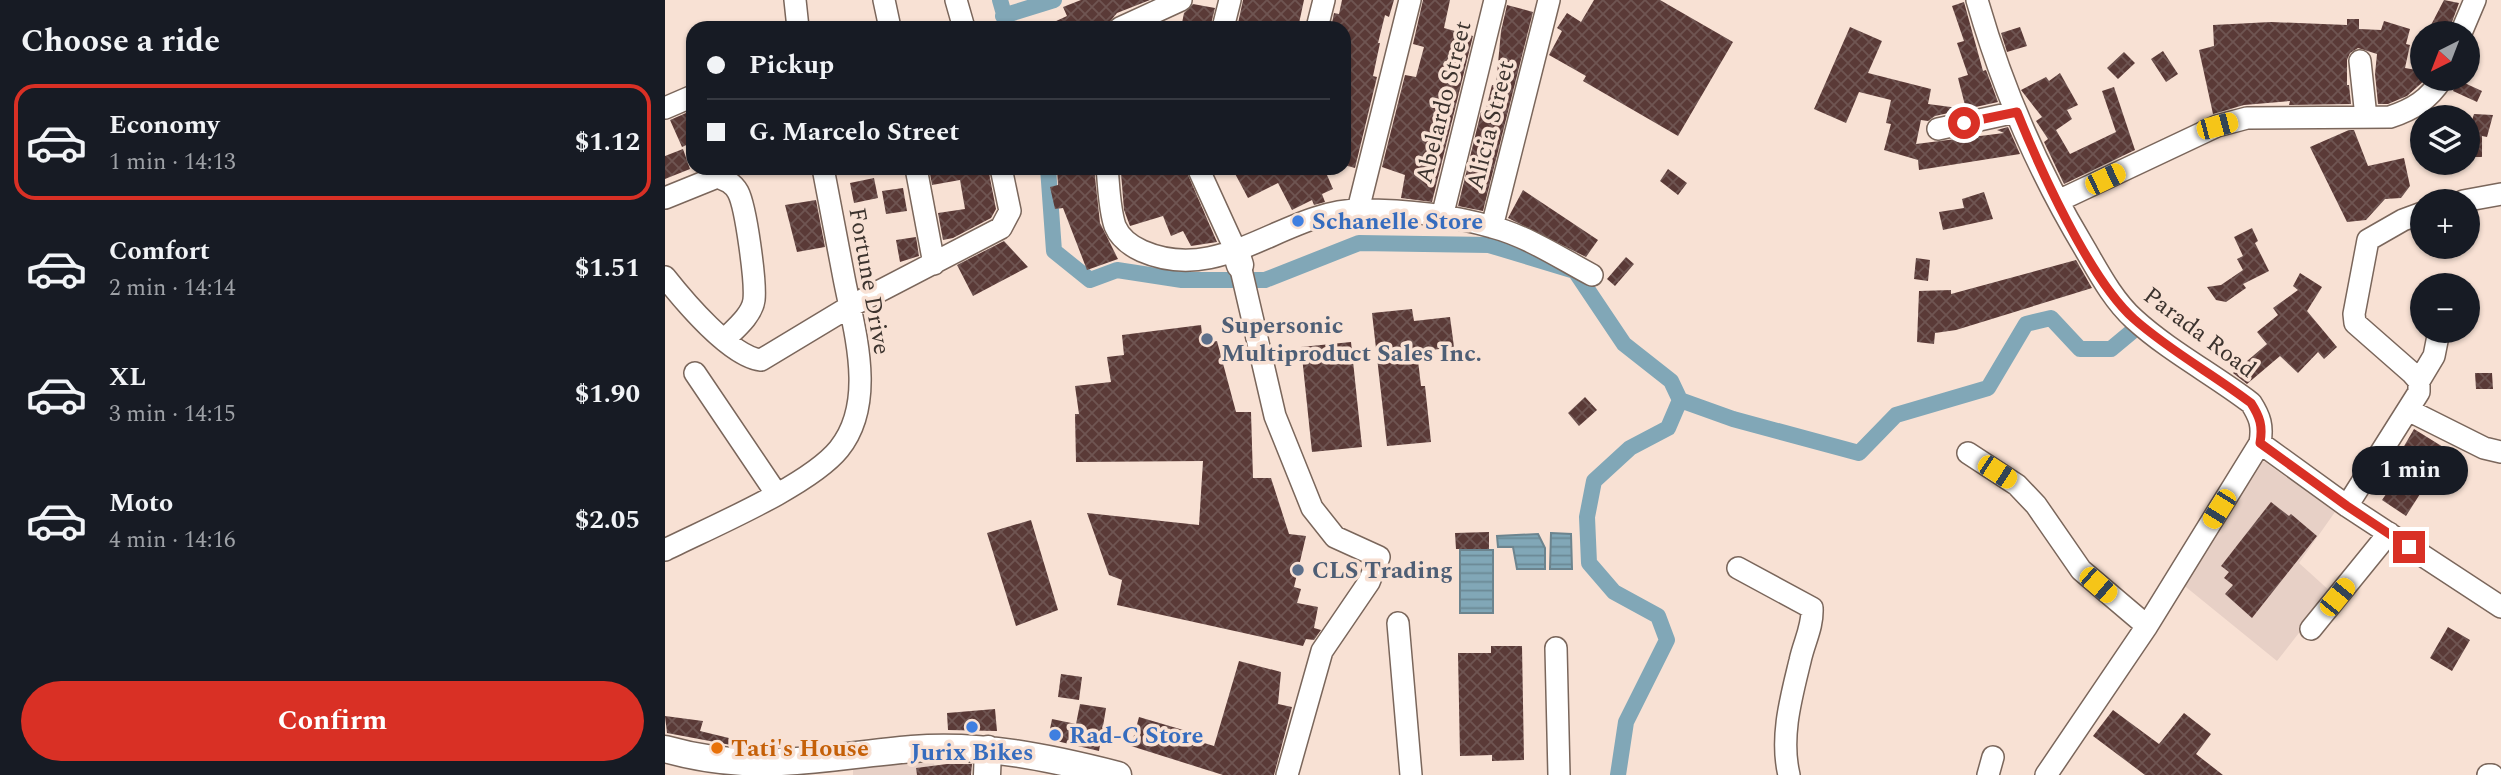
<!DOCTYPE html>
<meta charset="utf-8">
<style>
:root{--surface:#171b24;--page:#20242c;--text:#f1f3f6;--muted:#9ea1a6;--line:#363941;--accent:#d93025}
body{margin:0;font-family:Spectral,serif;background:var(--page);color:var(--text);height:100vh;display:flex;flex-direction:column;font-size:26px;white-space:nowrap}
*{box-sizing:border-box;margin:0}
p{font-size:23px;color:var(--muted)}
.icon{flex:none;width:38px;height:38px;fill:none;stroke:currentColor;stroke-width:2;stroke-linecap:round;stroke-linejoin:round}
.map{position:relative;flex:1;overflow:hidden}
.drawer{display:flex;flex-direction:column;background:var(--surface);width:665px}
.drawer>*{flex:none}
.banner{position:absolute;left:21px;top:21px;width:665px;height:154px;border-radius:21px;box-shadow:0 2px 5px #0004;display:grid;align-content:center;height:154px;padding:0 21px;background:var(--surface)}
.needle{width:46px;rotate:222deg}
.controls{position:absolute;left:1745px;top:21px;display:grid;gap:14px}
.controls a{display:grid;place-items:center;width:70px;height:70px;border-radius:50%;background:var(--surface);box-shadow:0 2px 5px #0004;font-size:35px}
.end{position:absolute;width:32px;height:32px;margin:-16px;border:9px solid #d93025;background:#fff;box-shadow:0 0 0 4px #fff}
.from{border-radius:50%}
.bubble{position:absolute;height:49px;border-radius:24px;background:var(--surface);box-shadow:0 2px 5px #0004;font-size:23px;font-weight:700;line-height:49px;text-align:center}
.car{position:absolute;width:21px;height:42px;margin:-21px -10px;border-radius:9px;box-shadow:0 0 5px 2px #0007;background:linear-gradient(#f5c518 24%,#345 0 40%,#f5c518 0 76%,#345 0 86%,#f5c518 0)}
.banner b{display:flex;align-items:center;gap:24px;height:66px;font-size:26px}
.banner b+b{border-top:2px solid var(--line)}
.banner i{width:18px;height:18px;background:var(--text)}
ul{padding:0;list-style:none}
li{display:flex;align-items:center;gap:21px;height:116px;margin:0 14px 10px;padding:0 7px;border:4px solid transparent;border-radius:21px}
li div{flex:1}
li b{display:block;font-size:26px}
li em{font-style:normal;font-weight:700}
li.selected{border-color:var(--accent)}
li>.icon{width:63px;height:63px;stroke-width:1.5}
h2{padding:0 21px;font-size:32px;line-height:84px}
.cta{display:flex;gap:14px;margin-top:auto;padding:14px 21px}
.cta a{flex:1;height:80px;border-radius:42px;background:var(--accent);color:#fff;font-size:28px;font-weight:700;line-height:80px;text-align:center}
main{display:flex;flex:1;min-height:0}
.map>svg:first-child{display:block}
</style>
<main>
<section class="drawer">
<h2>Choose a ride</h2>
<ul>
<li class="selected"><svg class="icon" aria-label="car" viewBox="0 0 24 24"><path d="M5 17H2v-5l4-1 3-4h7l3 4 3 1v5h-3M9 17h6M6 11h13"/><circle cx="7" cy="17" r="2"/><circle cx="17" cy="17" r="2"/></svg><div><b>Economy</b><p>1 min · 14:13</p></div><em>$1.12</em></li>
<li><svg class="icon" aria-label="car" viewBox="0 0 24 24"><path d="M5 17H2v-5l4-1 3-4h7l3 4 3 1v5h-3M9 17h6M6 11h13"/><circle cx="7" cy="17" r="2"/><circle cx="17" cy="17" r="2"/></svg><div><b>Comfort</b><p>2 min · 14:14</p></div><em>$1.51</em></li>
<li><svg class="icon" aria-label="car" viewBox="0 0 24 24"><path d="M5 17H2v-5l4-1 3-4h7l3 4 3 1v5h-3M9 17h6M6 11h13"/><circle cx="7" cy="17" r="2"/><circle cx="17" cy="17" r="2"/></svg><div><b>XL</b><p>3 min · 14:15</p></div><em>$1.90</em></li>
<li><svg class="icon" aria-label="car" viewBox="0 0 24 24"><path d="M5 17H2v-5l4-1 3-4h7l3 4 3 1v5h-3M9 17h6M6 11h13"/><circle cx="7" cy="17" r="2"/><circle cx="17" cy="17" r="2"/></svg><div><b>Moto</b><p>4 min · 14:16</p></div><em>$2.05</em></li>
</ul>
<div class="cta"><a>Confirm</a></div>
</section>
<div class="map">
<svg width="1836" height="775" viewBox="0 0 1836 775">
<defs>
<pattern id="water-rules" width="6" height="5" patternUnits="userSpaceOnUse" patternTransform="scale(1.75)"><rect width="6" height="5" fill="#81a7b7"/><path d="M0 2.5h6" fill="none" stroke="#6b8995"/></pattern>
<pattern id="building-cross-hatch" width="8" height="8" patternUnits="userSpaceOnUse" patternTransform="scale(1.75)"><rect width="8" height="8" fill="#5a3a37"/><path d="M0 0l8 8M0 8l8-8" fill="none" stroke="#6f5552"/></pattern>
</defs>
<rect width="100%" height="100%" fill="#f8e1d4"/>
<path fill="#e7d0c6" d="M1591 461 1600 462 1670 512 1634 563 1666 592 1612 661 1516 583Z
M269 760 270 775H188V769Z"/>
<path fill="url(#water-rules)" stroke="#6c848e" stroke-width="2" d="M886 533 906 534 907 569H885Z
M873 534 880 548V569H852L848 547H833L832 536Z
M795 550H828V613H795Z"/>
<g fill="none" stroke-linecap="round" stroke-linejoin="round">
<path stroke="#81a7b7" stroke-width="16" d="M335 0 343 28
M338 16 389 0
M383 168 389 251 425 280 452 270 517 280H600L694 243 824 245 910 271 959 344 1006 381 1015 400 1003 428 965 448 929 481 922 517 924 563 949 592 993 616 1002 640 961 722 953 775
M1015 400 1068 419 1194 453 1231 415 1323 388 1361 324 1386 318 1415 349H1446L1470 329"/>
</g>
<path fill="url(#building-cross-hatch)" d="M416 0H485L452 13 443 24 432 28H376L402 16 398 7Z
M578 0H639L633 28H572Z
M677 0H729L724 17 720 15 713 43H715L708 76 712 77 690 168 679 165V28H666L669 13 674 14Z
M758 0H785L779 28 808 36 767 202 736 198 740 175 717 167 740 75 751 77 759 47 748 44Z
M929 0H995L1068 42 1013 136 918 81 921 76 884 55 897 31 892 28 902 13 916 22Z
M1779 0 1794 3 1783 33 1766 25Z
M1299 2 1318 71 1321 70 1333 102 1270 116 1263 121 1256 120 1251 144 1339 133 1332 130 1343 127 1355 154 1254 170 1253 160 1219 150 1226 124 1221 123 1226 100 1194 92 1181 123 1149 109 1185 27 1217 41 1203 73 1266 89 1263 104 1301 109 1293 78 1303 75 1292 43 1299 41 1287 6Z
M528 4 550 8 545 28H516L519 13Z
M842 5 868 12 818 211 793 206 816 112 820 113 827 85H831L836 31Z
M1682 19H1694V29L1716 30 1719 21 1745 29 1741 44 1745 45 1740 68 1757 71V79H1761L1742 96 1723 104H1713L1710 74 1712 54 1693 48 1685 53 1682 60V85H1684L1686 104 1624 105 1625 101 1579 105 1548 114 1534 50 1549 46 1548 25 1606 22 1682 25Z
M1355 27 1362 46 1342 52 1336 33Z
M1498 51 1513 74 1501 82 1486 59Z
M1459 52 1470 63 1453 79 1442 68Z
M1395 73 1413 105 1402 110 1407 119 1391 130 1405 154 1451 132 1437 91 1449 87 1470 150 1399 184 1379 142 1383 139 1371 121 1377 117 1356 90 1381 77 1384 81Z
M1793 80 1817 91 1812 102 1788 91Z
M28 110V142L17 147 5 120Z
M1809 114 1828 115 1822 137 1817 136V157H1802V136Z
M1684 130H1689L1703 166 1739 158 1745 186 1736 198 1720 199 1701 220 1682 222 1645 147Z
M18 149 25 169 0 179V156Z
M264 168H293V171L323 168 331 209 326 218 288 238 278 240 273 213 300 209 295 180 267 185Z
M392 168H429L435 223 453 259 422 270 398 208 390 209 385 187 393 185Z
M480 168H520L552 242 526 246 518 231 506 236 498 216 465 226 459 210 456 173Z
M567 168H659L668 189 657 194 660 202 649 205 647 200 627 210 613 183 583 198Z
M1003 169 1022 183 1013 195 995 181Z
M209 178 213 198 189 203 185 183Z
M238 188 242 211 221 214 217 191Z
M858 190 933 240 921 257 843 218Z
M1319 192 1328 219 1278 230 1274 212 1299 208 1297 199Z
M151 200 160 247 132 252 120 205Z
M1587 228 1593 241 1590 243 1604 271 1578 284 1581 288 1561 302 1551 300 1542 287 1556 285 1578 270 1572 259 1578 256 1569 237Z
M251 237 254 256 235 262 231 240Z
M339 241 363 267 308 296 292 265Z
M961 257 969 264 950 286 942 279Z
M1251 258 1265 260 1263 281 1249 279Z
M1411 260 1427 288 1291 330 1270 333 1269 344 1252 342 1254 291 1286 290V294Z
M1635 273 1657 287 1642 311 1672 347 1659 359 1653 352 1633 373 1615 356 1582 384 1568 373 1602 344 1592 332 1613 315 1608 308 1633 290 1628 286Z
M747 309 749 321 785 317 789 347 752 352 756 386H760L766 442 722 446 707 313Z
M536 325 538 343 552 341 571 412H586L588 478H606L624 534 641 536 629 587 636 589 632 603 653 607 649 628 656 630 649 640 641 639 638 646 452 605 457 580 444 575 422 513 534 525 538 461 411 462 410 414H414L410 386 446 382 442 357 459 355 457 335Z
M686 342 697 447 647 452 636 347Z
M1810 373H1827L1828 389H1811Z
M920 397 932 410 914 426 903 413Z
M1749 429 1783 450 1741 516 1717 500 1733 477 1724 472Z
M1606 502 1624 516 1626 514 1652 536 1587 618 1560 594 1568 585 1559 578 1564 572 1556 566Z
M366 520 393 610 351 626 322 533Z
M824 532V549H791L790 533Z
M1783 627 1805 640 1787 671 1765 658Z
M826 646H857L859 760 827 761V755L795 756 793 653H826Z
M574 661 616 672 613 704 627 707 609 775H558L466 746 474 717 525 732 523 738 549 746Z
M396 674 417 677 414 700 393 697Z
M415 704 441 708 434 751 383 739 387 719 411 724Z
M330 709 332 731 283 730 282 713Z
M1448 710 1494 744 1519 713 1546 734 1531 754 1558 775H1480L1428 736Z
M0 716 38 721 35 731 68 739 66 745 2 733Z
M282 764H307L306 775H252L251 768Z"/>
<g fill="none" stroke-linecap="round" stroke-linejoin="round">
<g stroke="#7a665b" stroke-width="24">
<path id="minor" d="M130 0 133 28
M219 0 225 28
M291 0 299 28
M1312 0C1337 87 1373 171 1420 249 1434 273 1448 300 1469 319 1504 351 1548 374 1586 403 1595 417 1598 426 1595 443L1482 626 1381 775
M455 28 516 0
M558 28 565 0
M652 28 659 0
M1796 33 1810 0
M1695 61 1701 117
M0 108 28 96
M1273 129 1351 112
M251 168 269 264
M442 168C444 186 444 208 450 226 455 238 466 246 477 251 557 286 620 210 695 210 738 210 786 215 827 227 862 236 895 258 927 275
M533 168 570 249
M0 198 52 177C61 180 68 183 73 192 81 207 91 282 89 300 87 315 71 328 60 339
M1393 201 1552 126 1582 118 1725 117C1749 109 1763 100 1777 79
M1798 201 1836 194
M693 210 745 0
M777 217 830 0
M827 227 884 0
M575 265 610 416 647 508 670 537 714 557 704 582 657 651 622 775
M0 277C19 301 66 357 96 360L184 307 336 228 345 211 336 168
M30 373 111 493
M1754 381 1769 356 1774 331
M1743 410 1819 448 1836 452
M1595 443 1682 506 1836 607
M1303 453 1352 485 1371 505 1416 570 1482 626
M1682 506 1754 392V381L1747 373 1690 323 1689 314 1703 240 1738 220 1757 213
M0 550C46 527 144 486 174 449 212 402 189 330 179 278 172 241 165 205 158 168
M1073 568 1147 608C1148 627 1139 642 1135 661 1126 698 1115 737 1124 775
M733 623 746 775
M1646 629 1724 533
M891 648 894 775
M1323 775 1328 757
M1823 775H1827"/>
</g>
<g stroke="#7a665b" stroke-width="29">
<path id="major" d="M570 249 575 265
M0 749C92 775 155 757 247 749 317 743 386 758 453 775
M322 775 323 749"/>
</g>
<use href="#minor" stroke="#fff" stroke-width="21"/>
<use href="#major" stroke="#fff" stroke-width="26"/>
</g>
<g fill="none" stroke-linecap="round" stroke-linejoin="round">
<path stroke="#d93025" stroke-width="9" d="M1299 123 1352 112C1375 169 1425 280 1469 319 1505 351 1548 374 1586 403 1595 417 1598 426 1595 443L1682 506 1744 547"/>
</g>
<g fill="#3f7fe0" stroke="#f8e1d4" stroke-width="2.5">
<circle cx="633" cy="221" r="7"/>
<circle cx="307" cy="727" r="7"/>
<circle cx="390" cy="735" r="7"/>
</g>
<g fill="#5c6f8a" stroke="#f8e1d4" stroke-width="2.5">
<circle cx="542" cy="339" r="7"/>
<circle cx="633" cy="570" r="7"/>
</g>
<circle fill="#e8710a" stroke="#f8e1d4" stroke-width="2.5" cx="52" cy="748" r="7"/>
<g text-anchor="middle" stroke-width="7" stroke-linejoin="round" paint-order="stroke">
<g font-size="24" fill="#3c332e" stroke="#f8e1d4">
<text transform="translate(778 102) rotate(-76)" y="8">Abelardo Street</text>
<text transform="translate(825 125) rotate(-76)" y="8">Alicia Street</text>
<text transform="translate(205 281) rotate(80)" y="8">Fortune Drive</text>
<text transform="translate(1535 332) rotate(37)" y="8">Parada Road</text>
</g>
<g font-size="24" font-weight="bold" fill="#366cbe" stroke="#f8e1d4" text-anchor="start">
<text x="647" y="229">Schanelle Store</text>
<text x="404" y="743">Rad-C Store</text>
<text x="307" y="760" text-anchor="middle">Jurix Bikes</text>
</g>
<g font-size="24" font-weight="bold" fill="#4e5e75" stroke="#f8e1d4" text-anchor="start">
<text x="556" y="333">Supersonic<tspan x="556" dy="28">Multiproduct Sales Inc.</tspan></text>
<text x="647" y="578">CLS Trading</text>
</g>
<g font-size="24" font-weight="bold" fill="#c56008" stroke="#f8e1d4" text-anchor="start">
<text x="66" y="756">Tati's House</text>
</g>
</g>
</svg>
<div class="controls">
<a><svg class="needle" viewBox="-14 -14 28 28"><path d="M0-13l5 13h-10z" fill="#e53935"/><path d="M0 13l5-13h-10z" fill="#9ea1a6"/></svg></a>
<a><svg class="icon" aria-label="layers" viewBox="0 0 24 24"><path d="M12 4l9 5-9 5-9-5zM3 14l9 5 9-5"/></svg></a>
<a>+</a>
<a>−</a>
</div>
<i class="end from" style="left:1299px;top:123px"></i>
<i class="end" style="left:1744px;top:547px"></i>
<div class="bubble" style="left:1687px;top:446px;width:116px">1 min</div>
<i class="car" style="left:1552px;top:126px;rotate:75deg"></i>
<i class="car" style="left:1440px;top:179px;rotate:64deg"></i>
<i class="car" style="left:1332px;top:472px;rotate:123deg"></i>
<i class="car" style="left:1554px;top:509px;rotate:212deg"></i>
<i class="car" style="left:1433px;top:585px;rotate:131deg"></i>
<i class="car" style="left:1672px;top:597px;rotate:39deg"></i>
<div class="banner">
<b><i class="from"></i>Pickup</b>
<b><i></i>G. Marcelo Street</b>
</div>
</div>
</main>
